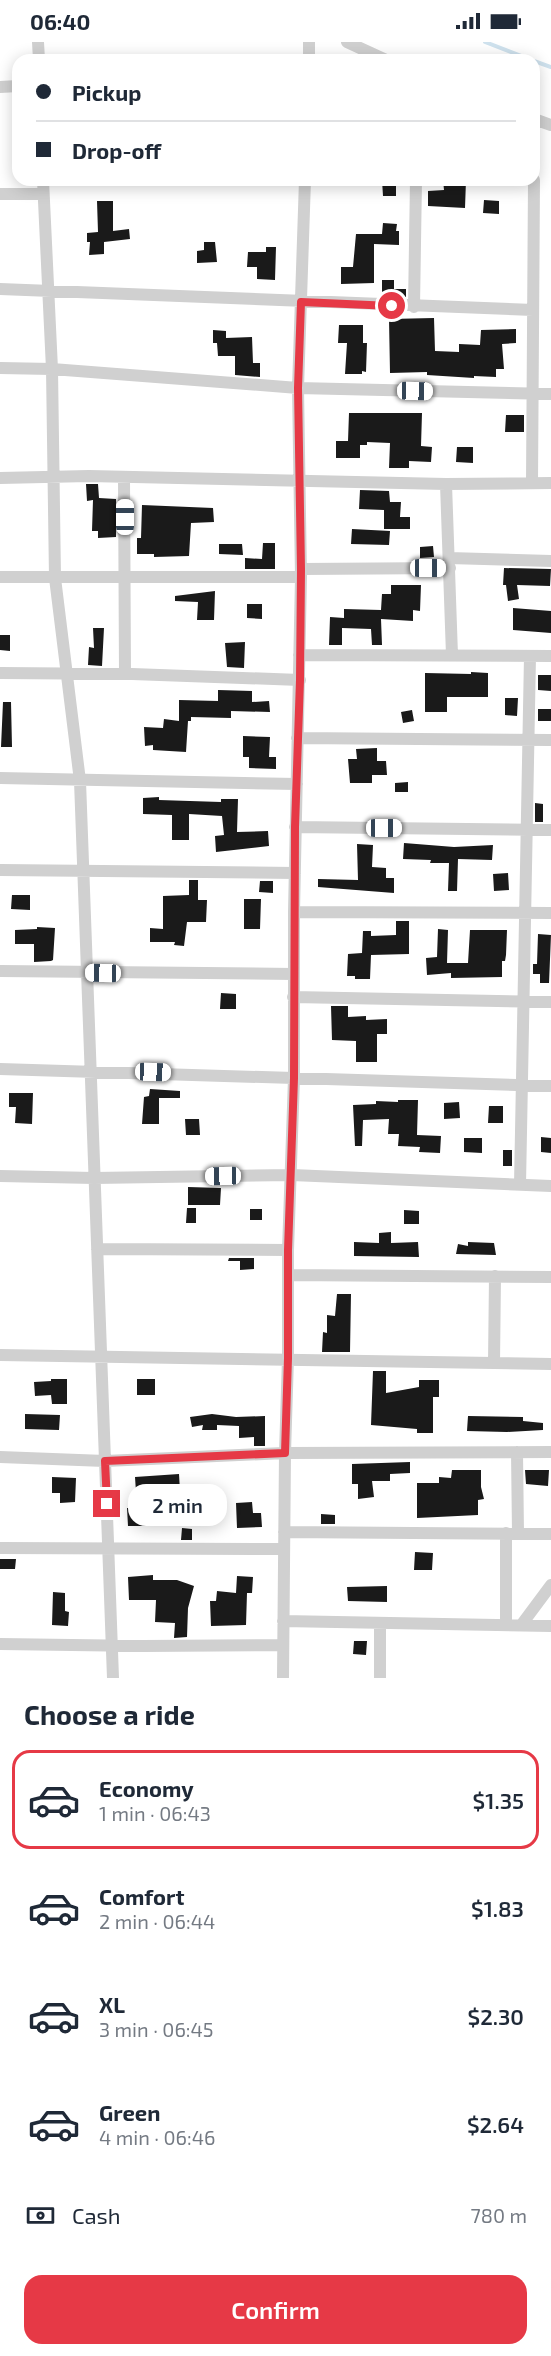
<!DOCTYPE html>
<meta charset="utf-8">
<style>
:root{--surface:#fff;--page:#f6f6f7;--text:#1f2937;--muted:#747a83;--line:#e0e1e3;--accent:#e63946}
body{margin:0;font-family:"Exo 2",sans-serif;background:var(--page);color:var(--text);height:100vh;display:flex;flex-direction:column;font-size:22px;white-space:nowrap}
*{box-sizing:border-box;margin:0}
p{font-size:20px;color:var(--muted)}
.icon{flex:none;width:33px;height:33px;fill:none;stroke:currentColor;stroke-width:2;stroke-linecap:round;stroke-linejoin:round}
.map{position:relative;height:1636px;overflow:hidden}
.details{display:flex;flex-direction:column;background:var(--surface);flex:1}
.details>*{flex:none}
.hud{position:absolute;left:12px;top:12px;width:528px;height:132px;border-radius:18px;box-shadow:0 3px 15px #0003;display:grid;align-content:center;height:132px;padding:0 24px;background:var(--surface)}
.end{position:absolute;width:27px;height:27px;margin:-14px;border:8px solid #e63946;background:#fff;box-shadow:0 0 0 3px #fff}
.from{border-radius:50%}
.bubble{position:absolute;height:42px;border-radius:18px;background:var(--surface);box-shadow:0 3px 15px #0003;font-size:20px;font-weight:600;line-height:42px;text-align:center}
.car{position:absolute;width:18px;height:36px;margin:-18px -9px;border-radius:8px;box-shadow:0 0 4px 2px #0007;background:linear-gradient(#fff 24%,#345 0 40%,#fff 0 76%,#345 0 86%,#fff 0)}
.hud b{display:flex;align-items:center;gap:21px;height:57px;font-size:22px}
.hud b+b{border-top:2px solid var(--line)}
.hud i{width:15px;height:15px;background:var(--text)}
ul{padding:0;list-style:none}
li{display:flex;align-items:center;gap:18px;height:99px;margin:0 12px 9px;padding:0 12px;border:3px solid transparent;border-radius:18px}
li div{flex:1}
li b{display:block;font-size:22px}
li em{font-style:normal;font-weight:600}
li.active{border-color:var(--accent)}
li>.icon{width:54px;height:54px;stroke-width:1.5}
h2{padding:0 24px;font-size:27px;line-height:72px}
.pay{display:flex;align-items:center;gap:15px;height:66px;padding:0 24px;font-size:22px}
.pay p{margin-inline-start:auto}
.button{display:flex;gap:12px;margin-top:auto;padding:12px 24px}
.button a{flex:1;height:69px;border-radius:18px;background:var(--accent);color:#fff;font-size:24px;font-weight:600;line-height:69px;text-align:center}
.status{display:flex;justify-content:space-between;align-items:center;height:42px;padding:0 30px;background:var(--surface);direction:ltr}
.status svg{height:16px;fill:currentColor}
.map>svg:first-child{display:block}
</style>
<div class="status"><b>06:40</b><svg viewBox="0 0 49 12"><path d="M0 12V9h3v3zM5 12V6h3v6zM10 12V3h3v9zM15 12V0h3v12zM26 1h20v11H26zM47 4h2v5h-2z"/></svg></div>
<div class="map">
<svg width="551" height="1636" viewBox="0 0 551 1636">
<rect width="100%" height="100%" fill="#fff"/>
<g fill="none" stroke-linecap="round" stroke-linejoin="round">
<path stroke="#cfe2ee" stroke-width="4" d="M485 0 532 18
M534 19 551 25"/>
</g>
<path fill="#1a1a1a" d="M382 138H396V154H383Z
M443 138H466L465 166 428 164V149L444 148Z
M484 158 499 159V172L483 171Z
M97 159H113V189L129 187 130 197 104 200V212L89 213 90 200H87V191L98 190Z
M383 181 397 182 396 189H399V203L374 202V241L341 242V225H353L356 192H382Z
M204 200H215L217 220 197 221V209L204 208Z
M266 205H276L275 238 257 237V225H247L248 210H266Z
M382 238H394V247H406V255L382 254Z
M434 276 435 309 459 310V302L480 303 481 288 516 287V301L502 302 504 327H496V335L474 334V336L427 333V330L390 331 389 277Z
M339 283H363V301H367L366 330 362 329V332H345L347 301H338Z
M213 288 226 289V296L252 295 253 321H260V335L235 333V314H218L217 301H213Z
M349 371H422L421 404 432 405 431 420 409 419V426H389L390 401 367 400V403H360V416H336V399H348Z
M506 373H524V390H505Z
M457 405H473V421L456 420Z
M86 442H98L99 456 116 457V495L98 496V489H92L93 458 87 459Z
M360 448 389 449 390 460H401L400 475H410V487H384V468L359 467Z
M142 463 213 466 214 480 191 481 189 514 154 515V512H137V496H141Z
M352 487 390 489 389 503 351 502Z
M263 501H275V527H245V516L262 517Z
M219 502H242L243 513 219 512Z
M433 504 434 515 420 516V505Z
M504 526 551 527 550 544 517 543 519 557 508 559 506 543H503Z
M391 543H421L420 569 413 568V579L381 577 382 603H372L371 587 342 586V603H329L330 575 344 576V567L381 568 382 552H391Z
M215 549 214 578H197L198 560 175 559V554Z
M247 562H262V577L247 576Z
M513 566 551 569V591L513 588Z
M93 586H104L102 624 88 623 89 605 94 606Z
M0 593H10V609L0 608Z
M245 600 244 626 227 625 225 601Z
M471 630 488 631V655H447V670H425V631L471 632Z
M538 633H551V649L538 648Z
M218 648 252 649V660L269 659 270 670 231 669V676L191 675V679H188L186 710 153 708V703L145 704 144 685 163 686 164 677 179 679V658L218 659Z
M505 656H518L517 674 505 673Z
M3 660H11L12 705H1Z
M538 667H551V679H538Z
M412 668 414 679 403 681 401 670Z
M243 694 270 695 269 715H276V727L249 726V715H243Z
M377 706V719H386L387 733H372V741H350L348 717H357L356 707Z
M408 740V750H395V741Z
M159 755V758L221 760V757H238L237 790 268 789 269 804 216 810 215 794 224 793 222 774 189 772V798H172V773L143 772V756Z
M535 761 543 762V780H535Z
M404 801 454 805 493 803 492 818 458 817 457 849H448L449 821H430L431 818 403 817Z
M357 802 373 803 372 825 386 826V836H394V851L318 845V837L358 838Z
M508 831 509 848 494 849 493 832Z
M189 838H198V858H207L206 880H187L184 904 174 903 175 900H150V886L163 887V854L189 853Z
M260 839H273V851L259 850Z
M12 853H30V868L11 867Z
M244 857H261L260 887H244Z
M396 879H409V912L371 913 370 937H355V934H347L348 912 362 911 363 889H371V894L396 893Z
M37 885 55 886 53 918 51 919 34 920V902H15V888L37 887Z
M438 887 448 888 447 921H468L470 888H507L506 913 505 919H502V935L451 936V931L427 933 426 916 437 915Z
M538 892 551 893 549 941H540V932H533V922H537Z
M221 951 236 952V967H220Z
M331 964H348V975L366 974V978L387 977V992H377V1020H356V999L332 998Z
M150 1047 180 1049V1056H159V1082H142L144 1055 149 1054Z
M9 1051H33L32 1082 15 1081 16 1065H9Z
M398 1058H418L417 1093 441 1094 440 1111 419 1110 420 1105 398 1104 399 1092H388L389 1077 363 1078 362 1104H355L353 1063 376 1062V1059L398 1060Z
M459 1060 460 1076 444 1077V1061Z
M489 1064H503V1081H488Z
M185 1077H199L200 1093H186Z
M541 1095 551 1096V1111L541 1110Z
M464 1096H482V1111L464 1110Z
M503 1108H512V1124H503Z
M188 1145 221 1146 220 1163H188Z
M187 1166H196V1181H186Z
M250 1167H262V1178H250Z
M404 1168 419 1169V1182H404Z
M391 1190V1201L418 1200 419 1215 354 1214V1200L379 1201V1191Z
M468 1200 494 1201 496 1213 456 1212 458 1202 468 1204Z
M229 1216H254V1227L240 1228V1219H228Z
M337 1252H351L350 1310H322L323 1290 327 1291V1273L335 1274Z
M373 1329H386V1351L419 1345V1338H439V1355H433V1391H417V1387L371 1383Z
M51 1337H67V1362H52L51 1353 35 1354 34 1340 51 1339Z
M137 1337H155V1353H137Z
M25 1372 60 1373 59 1388 25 1387Z
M212 1372 236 1375 265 1374V1404H254V1395L239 1396V1384L217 1383V1388H202L203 1383 192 1385 190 1375Z
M468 1374 523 1375V1379L543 1381V1388L507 1390 467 1389Z
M410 1420V1431L390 1432V1439H372L374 1455 358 1457V1442H352V1422Z
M452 1428H481V1445L484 1457 478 1458V1473L417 1476V1441H439V1435L451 1436Z
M525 1428H549L548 1444 526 1442Z
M179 1432 180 1449 136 1450 135 1435Z
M52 1435 76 1436 75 1460 60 1461V1451H52Z
M252 1460 253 1471H261L262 1485 237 1486 236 1461Z
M127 1466 153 1467 152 1484H128Z
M321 1472 335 1473V1482H321Z
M182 1486 192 1487V1498H181Z
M415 1510 433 1511 432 1528H414Z
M0 1517H16L15 1527H0Z
M153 1533V1538H177L194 1544 188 1566 187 1595 174 1596 175 1581 155 1580 156 1558H129L128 1535Z
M237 1534 253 1535 252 1551H247L246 1583 211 1584 210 1559H216L217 1549 236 1551Z
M387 1544V1560L348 1559 347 1545Z
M53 1550 65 1551V1569L69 1570 68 1584 52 1583Z
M354 1599H367L366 1613 353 1612Z"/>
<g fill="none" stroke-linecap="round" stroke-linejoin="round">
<path stroke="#d0d0d0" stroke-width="12" d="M38 0 39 18
M347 0 386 18
M309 18V0
M0 45 18 44
M534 77 551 83
M534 112V77
M43 138 52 327 55 536 80 739 113 1636
M0 152H43
M0 247 533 268
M414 265 416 138
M0 326 52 327 298 346 551 352
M124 435 125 632
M0 436 89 434 446 442 551 441
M532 441 534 138
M446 442 452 613
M449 516 551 519
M301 527 450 526
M0 535H301
M299 613 551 614
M0 631 132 632 300 638
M297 696 551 698
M0 736 297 742
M295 785 551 788
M0 828 295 831
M294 870 551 871
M0 929 294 932
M293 955 551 960
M0 1027 551 1044
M0 1134 94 1136 292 1133 551 1144
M520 1143 530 614
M97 1207 288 1208
M288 1233 551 1235
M0 1313 551 1322
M494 1321 495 1234
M517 1410 518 1491
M0 1415 105 1419 285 1411 551 1410
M284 1490 551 1492
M506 1491V1582
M0 1506 284 1507
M283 1579 551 1584
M522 1582 551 1543
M0 1602 143 1604 283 1603
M283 1636 285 1411 288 1316V1208L294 1036V870L301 535 298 346 305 138
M380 1636V1581"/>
</g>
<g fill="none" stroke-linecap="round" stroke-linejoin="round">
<path stroke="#e63946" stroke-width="8" d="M107 1462 105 1419 285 1411 288 1316V1208L294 1036 295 785 300 638 301 527 298 346 301 260 392 264"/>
</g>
</svg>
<i class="end from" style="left:392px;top:264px"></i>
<i class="end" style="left:107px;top:1462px"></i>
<div class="bubble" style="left:128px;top:1442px;width:99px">2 min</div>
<i class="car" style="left:415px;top:349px;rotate:91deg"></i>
<i class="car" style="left:125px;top:475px;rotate:0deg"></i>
<i class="car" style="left:428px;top:526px;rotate:90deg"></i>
<i class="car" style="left:384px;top:786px;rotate:90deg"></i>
<i class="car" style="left:103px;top:931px;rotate:271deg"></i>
<i class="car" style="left:153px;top:1030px;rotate:92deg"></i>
<i class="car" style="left:223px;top:1134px;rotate:269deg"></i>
<div class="hud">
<b><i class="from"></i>Pickup</b>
<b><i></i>Drop-off</b>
</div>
</div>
<section class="details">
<h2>Choose a ride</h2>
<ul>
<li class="active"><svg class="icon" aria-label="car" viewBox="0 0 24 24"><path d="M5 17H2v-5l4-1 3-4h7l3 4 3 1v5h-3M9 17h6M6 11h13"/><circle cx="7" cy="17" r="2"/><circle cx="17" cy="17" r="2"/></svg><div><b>Economy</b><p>1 min · 06:43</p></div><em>$1.35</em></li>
<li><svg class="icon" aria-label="car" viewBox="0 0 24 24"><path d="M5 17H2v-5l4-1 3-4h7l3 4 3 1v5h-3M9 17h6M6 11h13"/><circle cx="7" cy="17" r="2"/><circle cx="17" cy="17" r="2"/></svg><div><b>Comfort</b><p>2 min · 06:44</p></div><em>$1.83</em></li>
<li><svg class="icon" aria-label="car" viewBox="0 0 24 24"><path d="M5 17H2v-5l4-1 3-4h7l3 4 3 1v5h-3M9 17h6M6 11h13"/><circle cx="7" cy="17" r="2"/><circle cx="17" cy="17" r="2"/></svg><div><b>XL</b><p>3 min · 06:45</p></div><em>$2.30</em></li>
<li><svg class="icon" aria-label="car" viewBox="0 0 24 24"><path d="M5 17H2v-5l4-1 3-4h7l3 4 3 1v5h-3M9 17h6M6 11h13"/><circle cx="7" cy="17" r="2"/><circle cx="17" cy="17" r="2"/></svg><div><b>Green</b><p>4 min · 06:46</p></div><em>$2.64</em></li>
</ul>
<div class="pay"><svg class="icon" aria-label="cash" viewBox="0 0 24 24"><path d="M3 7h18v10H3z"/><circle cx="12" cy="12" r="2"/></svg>Cash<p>780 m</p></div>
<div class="button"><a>Confirm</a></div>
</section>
